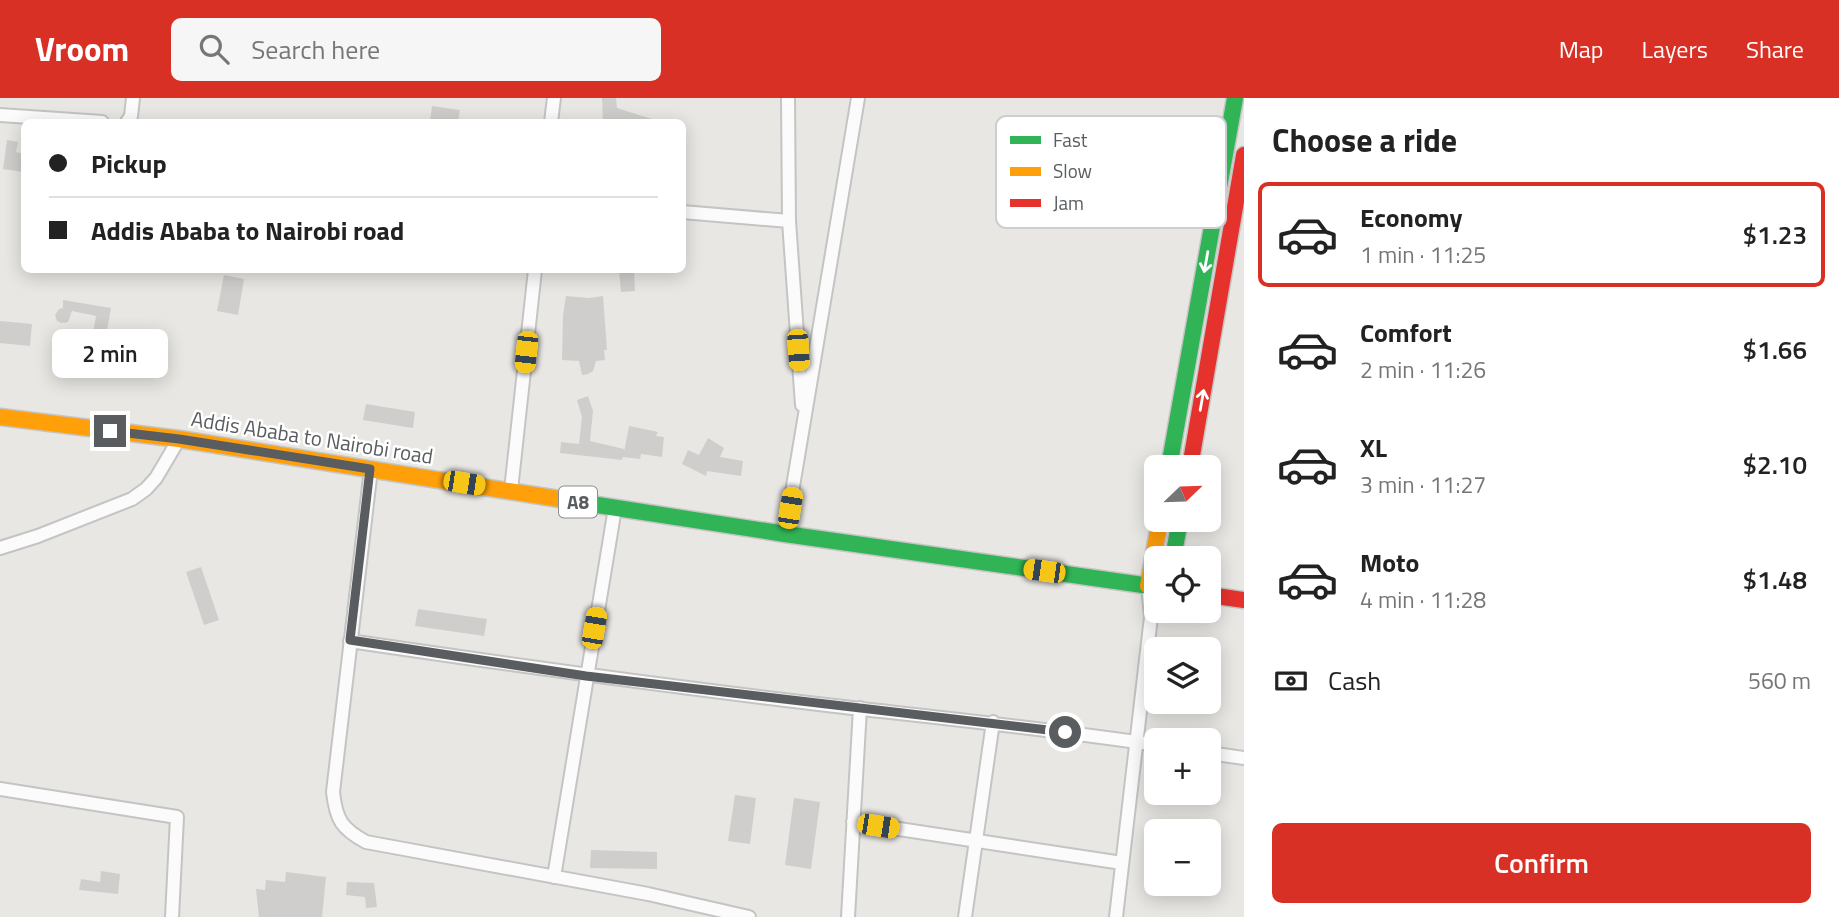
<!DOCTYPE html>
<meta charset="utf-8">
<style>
:root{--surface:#fff;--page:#f6f6f6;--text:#222;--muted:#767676;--line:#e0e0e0;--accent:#d93025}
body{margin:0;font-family:"Titillium Web",sans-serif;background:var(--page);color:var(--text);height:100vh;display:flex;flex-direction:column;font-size:26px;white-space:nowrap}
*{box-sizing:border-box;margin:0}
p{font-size:23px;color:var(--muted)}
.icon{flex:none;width:38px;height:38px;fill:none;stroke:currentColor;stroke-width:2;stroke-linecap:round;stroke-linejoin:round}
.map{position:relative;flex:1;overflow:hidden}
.sheet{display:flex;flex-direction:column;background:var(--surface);width:595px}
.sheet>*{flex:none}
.hud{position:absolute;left:21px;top:21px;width:665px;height:154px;border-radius:10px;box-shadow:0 4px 18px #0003;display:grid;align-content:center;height:154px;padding:0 28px;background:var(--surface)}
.needle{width:46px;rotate:67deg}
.controls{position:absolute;left:1144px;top:357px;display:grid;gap:14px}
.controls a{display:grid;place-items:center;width:77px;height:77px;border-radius:10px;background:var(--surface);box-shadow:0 4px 18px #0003;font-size:35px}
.end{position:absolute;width:32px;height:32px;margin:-16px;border:9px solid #595d60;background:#fff;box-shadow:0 0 0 4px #fff}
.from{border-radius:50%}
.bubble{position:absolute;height:49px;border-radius:10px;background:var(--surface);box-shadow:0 4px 18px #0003;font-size:23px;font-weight:600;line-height:49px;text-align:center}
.car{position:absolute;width:21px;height:42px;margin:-21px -10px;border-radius:9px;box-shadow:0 0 5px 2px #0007;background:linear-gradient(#f5c518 24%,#345 0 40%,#f5c518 0 76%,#345 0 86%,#f5c518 0)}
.hud b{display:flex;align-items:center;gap:24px;height:66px;font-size:26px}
.hud b+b{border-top:2px solid var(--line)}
.hud i{width:18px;height:18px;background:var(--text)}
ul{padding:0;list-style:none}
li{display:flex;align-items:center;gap:21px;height:105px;margin:0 14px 10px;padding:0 14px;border:4px solid transparent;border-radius:10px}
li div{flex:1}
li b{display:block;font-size:26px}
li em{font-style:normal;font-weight:600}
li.active{border-color:var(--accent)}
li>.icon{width:63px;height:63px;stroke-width:1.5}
h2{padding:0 28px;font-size:32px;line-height:84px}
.pay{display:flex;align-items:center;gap:18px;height:77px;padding:0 28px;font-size:26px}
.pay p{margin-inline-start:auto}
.button{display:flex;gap:14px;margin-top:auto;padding:14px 28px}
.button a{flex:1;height:80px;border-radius:10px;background:var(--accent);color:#fff;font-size:28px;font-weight:600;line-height:80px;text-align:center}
header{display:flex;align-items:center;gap:42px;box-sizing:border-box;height:98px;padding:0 35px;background:var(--accent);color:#fff}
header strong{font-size:33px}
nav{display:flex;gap:38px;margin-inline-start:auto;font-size:24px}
.search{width:490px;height:63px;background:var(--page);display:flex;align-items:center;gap:18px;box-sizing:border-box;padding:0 24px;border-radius:10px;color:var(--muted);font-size:26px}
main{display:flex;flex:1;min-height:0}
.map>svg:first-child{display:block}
</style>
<header>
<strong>Vroom</strong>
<div class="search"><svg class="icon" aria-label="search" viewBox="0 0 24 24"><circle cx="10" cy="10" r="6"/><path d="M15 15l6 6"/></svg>Search here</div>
<nav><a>Map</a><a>Layers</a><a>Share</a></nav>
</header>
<main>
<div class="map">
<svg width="1244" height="819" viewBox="0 0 1244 819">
<rect width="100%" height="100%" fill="#e8e7e3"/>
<path fill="#cfcecc" d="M602 0H616L617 10 655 22V24H603Z
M432 8 460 12 458 24H430Z
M7 42 18 44 16 54 24 56V74L3 71Z
M619 172H634L635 193 621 194Z
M224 177 244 181 238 217 217 213Z
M566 198 589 200 603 198 607 252H604L605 262 596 263 593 273 588 276 582 277 579 263 562 262 563 218Z
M63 202 111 210 104 250 91 247 96 218 72 213 68 224 62 225 57 223 55 217 59 211 63 210Z
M0 223 32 226 30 248 0 245Z
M138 246 155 250 150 278 117 271 120 258 136 261Z
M588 298 593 313 590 343 624 351V354L629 328 658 334 656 338 664 339 662 359 641 356 640 361 623 359 622 362 560 355 561 344 579 346 582 319 577 302Z
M366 306 415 314 413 330 363 322Z
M708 340 724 350 720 359 743 363 741 378 707 373 706 378 682 366 688 352 699 357Z
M201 469 219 522 204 527 186 474Z
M418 511 487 521 484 538 415 528Z
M735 697 756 700 750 746 728 743Z
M794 700 820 704 811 771 785 767Z
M591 752 657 754V771L590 770Z
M101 773 120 776 118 796 79 792 81 781 100 784Z
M286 774 326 779 322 819H259L256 791 265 792 266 782 285 784Z
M347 784 374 785 377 809 366 810 365 799 346 797Z"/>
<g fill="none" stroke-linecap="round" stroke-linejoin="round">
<g stroke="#c4c4c4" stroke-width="16">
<path id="street" d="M788 0 789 123 802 307
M0 17 102 24
M127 24 131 18 133 0
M551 24 554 0
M682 114 789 123
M371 371 333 694C336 722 342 731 366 744L648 796 749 819
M511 392 535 172
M785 436 858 0
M0 450 38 438 132 401 146 391 156 380 179 341
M1148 488 1151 519 1157 509
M350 543C512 567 673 589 835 608 942 620 1050 631 1157 647
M1209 655 1244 660
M0 691 177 719 172 819
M853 724 1122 765
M554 779 615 410
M848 819 860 610
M965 819 993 624
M1116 819 1151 519"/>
</g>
<g stroke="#c5c5c5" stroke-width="19">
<path id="fast" d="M1169 369 1235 0
M578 404 785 436 1157 489
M1173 460 1180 422"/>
</g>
<g stroke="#c5c5c5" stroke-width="19">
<path id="slow" d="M0 319 179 341 578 404
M1148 488 1160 422"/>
</g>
<g stroke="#c5c5c5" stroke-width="19">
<path id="jam" d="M1190 369 1244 57
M1209 497 1244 502"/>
</g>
<use href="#street" stroke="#fcfbfb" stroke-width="12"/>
<use href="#fast" stroke="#30b455" stroke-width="16"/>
<use href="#slow" stroke="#ff9f0a" stroke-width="16"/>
<use href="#jam" stroke="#e5322d" stroke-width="16"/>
</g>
<defs><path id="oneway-shaft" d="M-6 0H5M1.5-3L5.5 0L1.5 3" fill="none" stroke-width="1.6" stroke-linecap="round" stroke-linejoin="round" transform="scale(1.75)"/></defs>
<g stroke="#fff">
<use href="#oneway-shaft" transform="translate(1206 164) rotate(100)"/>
<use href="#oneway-shaft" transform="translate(1202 302) rotate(-80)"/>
</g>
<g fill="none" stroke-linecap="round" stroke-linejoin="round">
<path stroke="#595d60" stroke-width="9" d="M110 333 179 341 370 371 350 542 586 578 1065 634"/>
</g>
<g text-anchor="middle" stroke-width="5" stroke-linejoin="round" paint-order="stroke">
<rect fill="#fff" stroke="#8b8e90" stroke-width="2" x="559" y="388.5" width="38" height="31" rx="5"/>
<g font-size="19" font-weight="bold" fill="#595d60">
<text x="578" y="411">A8</text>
</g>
<g font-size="21" fill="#595d60" stroke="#fff">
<text transform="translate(312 340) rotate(9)" y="7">Addis Ababa to Nairobi road</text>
</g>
</g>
<rect x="996" y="18" width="230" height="112" rx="10" fill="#fff" stroke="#cdcecf" stroke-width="2"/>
<rect x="1010" y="38" width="31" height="8" fill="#30b455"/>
<rect x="1010" y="69" width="31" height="9" fill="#ff9f0a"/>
<rect x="1010" y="101" width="31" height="8" fill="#e5322d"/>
<g font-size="19" fill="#595d60">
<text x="1053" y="49">Fast</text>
<text x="1053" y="80">Slow</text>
<text x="1053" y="112">Jam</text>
</g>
</svg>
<div class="controls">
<a><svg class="needle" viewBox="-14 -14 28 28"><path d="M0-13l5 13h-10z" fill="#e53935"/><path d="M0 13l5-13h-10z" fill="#767676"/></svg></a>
<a><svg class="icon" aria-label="locate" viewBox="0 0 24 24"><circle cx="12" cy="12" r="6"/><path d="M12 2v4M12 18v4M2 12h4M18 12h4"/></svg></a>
<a><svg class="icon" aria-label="layers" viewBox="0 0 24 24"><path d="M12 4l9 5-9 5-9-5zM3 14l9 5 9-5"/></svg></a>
<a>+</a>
<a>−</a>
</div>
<i class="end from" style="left:1065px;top:634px"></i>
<i class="end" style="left:110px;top:333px"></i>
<div class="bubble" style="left:52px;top:231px;width:116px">2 min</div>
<i class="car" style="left:798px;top:252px;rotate:176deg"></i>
<i class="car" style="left:526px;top:254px;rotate:186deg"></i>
<i class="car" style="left:464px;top:385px;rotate:99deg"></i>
<i class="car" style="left:790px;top:410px;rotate:9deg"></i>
<i class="car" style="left:1044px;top:473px;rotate:278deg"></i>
<i class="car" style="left:594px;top:530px;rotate:10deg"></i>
<i class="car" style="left:878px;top:728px;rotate:99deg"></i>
<div class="hud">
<b><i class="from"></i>Pickup</b>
<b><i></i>Addis Ababa to Nairobi road</b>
</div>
</div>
<section class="sheet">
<h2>Choose a ride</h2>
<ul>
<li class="active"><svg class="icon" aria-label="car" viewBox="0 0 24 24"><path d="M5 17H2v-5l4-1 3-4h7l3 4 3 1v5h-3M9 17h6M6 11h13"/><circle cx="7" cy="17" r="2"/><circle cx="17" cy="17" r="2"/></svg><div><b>Economy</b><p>1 min · 11:25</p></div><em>$1.23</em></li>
<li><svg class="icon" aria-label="car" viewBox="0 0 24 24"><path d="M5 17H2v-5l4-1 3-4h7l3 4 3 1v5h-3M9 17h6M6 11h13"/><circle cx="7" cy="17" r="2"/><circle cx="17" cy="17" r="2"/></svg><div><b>Comfort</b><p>2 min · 11:26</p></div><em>$1.66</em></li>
<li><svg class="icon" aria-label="car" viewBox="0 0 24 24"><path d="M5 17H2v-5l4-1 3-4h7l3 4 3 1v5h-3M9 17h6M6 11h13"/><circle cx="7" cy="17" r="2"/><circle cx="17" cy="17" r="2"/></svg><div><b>XL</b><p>3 min · 11:27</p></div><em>$2.10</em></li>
<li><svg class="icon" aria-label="car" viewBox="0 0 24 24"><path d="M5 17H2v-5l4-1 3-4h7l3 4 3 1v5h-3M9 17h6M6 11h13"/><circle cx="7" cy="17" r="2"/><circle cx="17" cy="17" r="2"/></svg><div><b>Moto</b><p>4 min · 11:28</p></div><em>$1.48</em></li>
</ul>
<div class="pay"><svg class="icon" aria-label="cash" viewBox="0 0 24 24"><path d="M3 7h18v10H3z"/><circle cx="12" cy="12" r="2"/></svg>Cash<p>560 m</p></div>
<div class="button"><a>Confirm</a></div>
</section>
</main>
